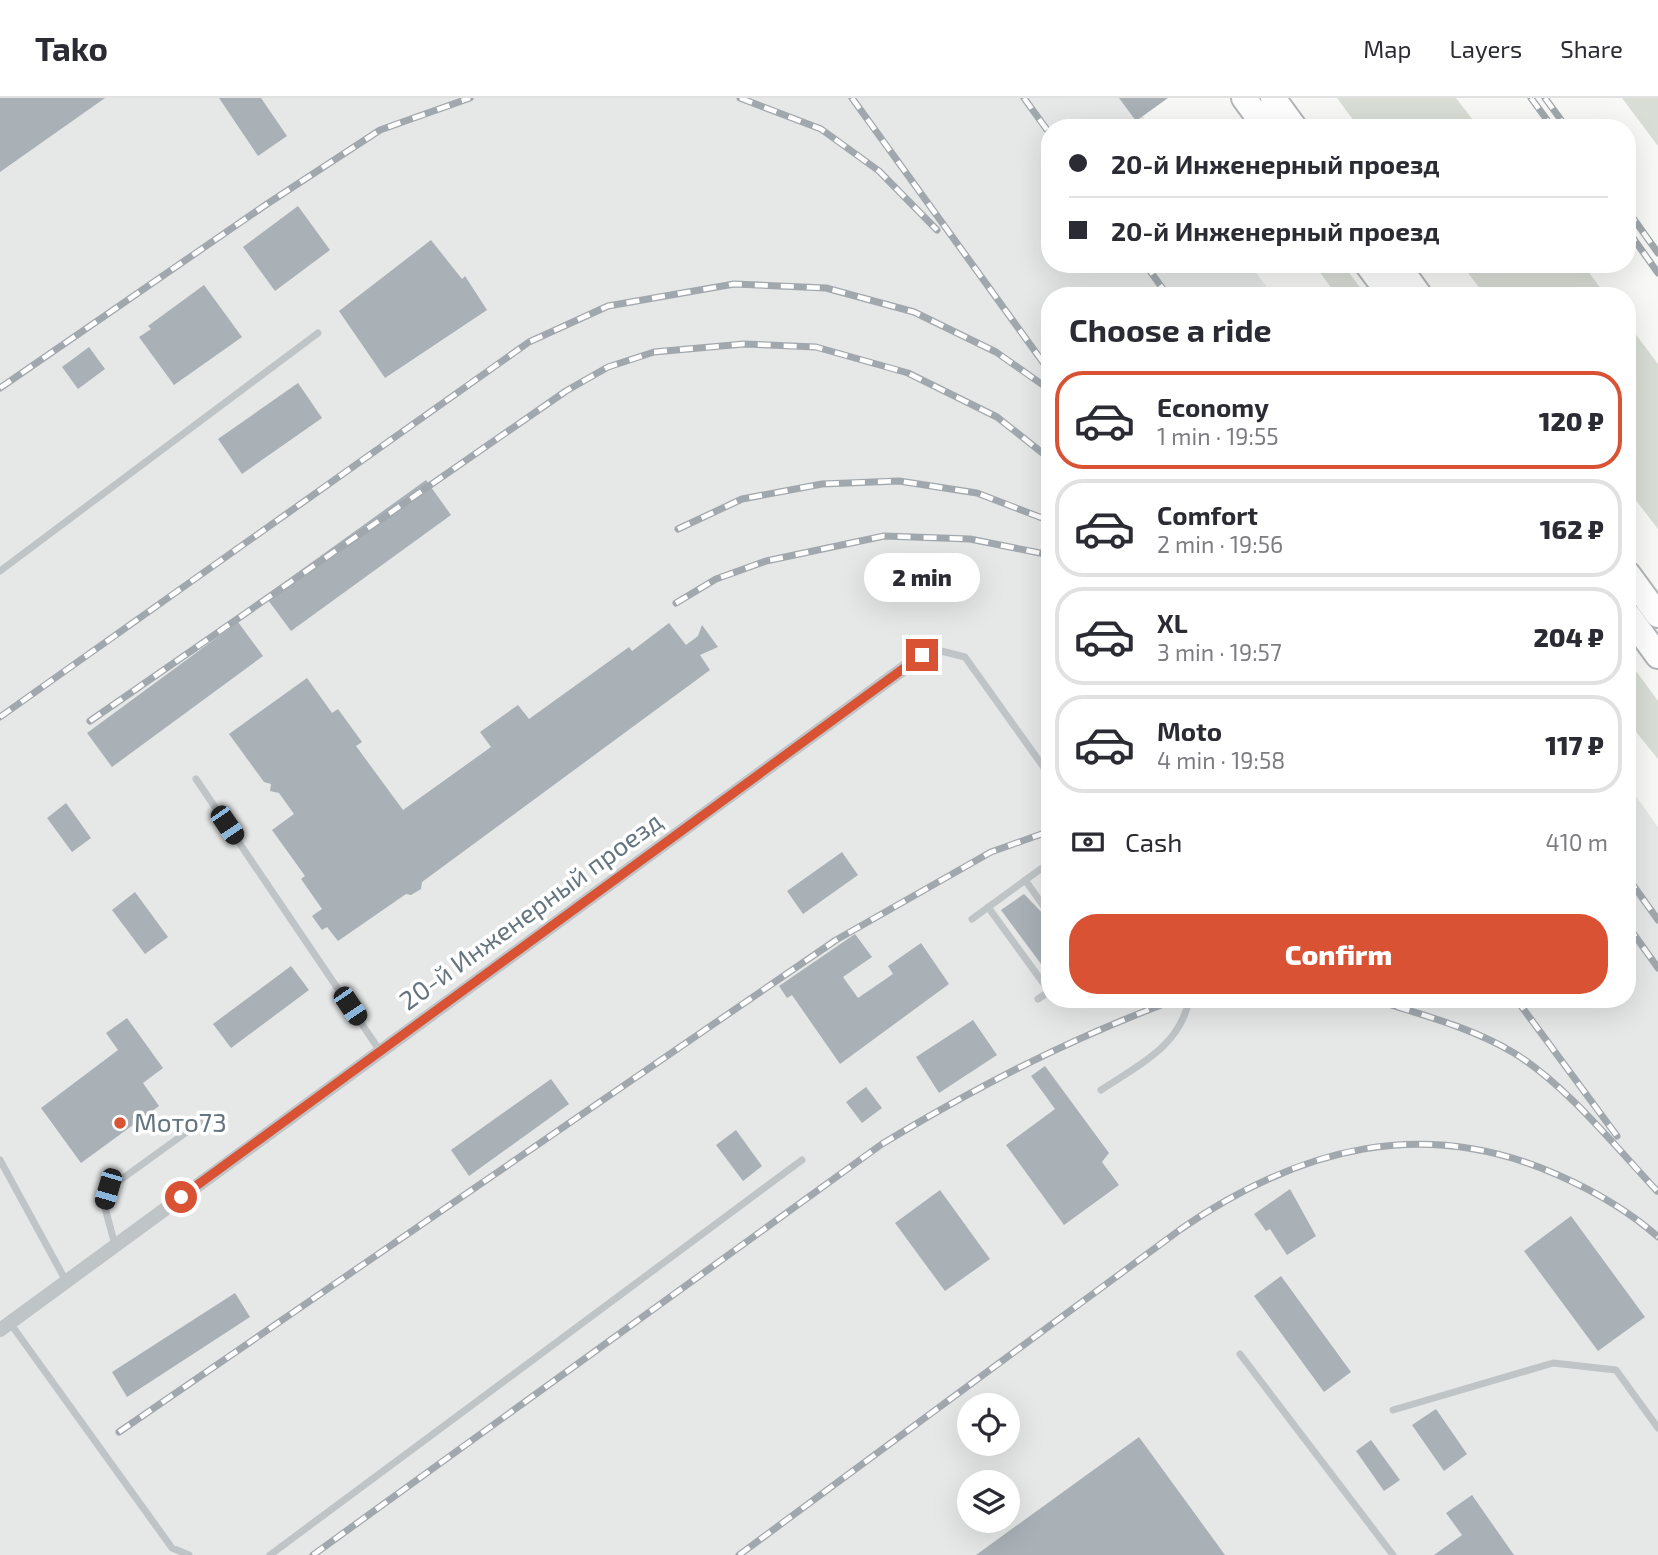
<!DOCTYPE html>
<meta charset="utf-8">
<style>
:root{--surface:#fff;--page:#f2f2f3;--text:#2b2b33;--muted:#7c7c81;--line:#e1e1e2;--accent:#da5234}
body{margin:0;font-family:"Exo 2",sans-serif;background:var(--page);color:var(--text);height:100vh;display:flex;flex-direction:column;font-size:26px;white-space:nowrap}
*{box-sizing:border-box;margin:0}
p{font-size:23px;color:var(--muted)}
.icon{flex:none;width:38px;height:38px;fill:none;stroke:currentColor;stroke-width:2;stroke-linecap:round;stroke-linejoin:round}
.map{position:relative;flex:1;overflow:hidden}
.side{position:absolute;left:1041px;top:189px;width:595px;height:721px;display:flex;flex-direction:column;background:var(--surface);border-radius:28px;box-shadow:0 7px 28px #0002}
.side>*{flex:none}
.guide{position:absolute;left:1041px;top:21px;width:595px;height:154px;border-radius:28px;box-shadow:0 7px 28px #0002;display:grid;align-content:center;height:154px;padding:0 28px;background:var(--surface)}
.controls{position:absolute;left:957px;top:1295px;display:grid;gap:14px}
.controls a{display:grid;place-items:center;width:63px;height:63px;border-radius:50%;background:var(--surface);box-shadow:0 7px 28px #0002;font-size:35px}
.end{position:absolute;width:32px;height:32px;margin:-16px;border:9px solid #da5234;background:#fff;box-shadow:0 0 0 4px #fff}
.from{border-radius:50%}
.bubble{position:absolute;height:49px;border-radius:24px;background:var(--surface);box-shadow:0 7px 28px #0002;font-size:23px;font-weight:800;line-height:49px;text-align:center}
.car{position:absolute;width:21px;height:42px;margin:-21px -10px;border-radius:9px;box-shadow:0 0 5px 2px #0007;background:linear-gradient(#222 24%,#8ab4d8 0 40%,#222 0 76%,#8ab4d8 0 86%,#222 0)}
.guide b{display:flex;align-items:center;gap:24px;height:66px;font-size:26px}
.guide b+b{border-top:2px solid var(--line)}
.guide i{width:18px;height:18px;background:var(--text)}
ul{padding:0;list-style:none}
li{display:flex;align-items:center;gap:21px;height:98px;margin:0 14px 10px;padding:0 14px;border:4px solid var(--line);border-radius:28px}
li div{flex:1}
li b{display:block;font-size:26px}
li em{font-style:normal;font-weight:800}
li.on{border-color:var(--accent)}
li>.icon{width:63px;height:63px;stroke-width:1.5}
h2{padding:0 28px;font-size:32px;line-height:84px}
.pay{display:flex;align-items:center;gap:18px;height:77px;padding:0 28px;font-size:26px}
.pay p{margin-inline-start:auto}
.primary-button{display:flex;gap:14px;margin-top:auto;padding:14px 28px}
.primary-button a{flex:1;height:80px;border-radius:28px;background:var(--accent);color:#fff;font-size:28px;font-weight:800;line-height:80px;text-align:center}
header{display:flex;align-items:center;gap:42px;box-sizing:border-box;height:98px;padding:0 35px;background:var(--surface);border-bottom:2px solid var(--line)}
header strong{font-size:33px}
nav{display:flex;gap:38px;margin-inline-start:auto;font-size:24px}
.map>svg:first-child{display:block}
</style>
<header>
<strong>Tako</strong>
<nav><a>Map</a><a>Layers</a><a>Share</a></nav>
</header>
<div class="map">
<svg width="1658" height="1457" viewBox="0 0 1658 1457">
<rect width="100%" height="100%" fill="#f8f8f6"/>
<path fill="#e6e7e7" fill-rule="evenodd" d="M0 0H1130L1151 30H1050V166H1250L1273 198H1050V901H1628V687L1658 729V1457H0ZM970 1307H1008V1346H970ZM970 1384H1008V1423H970Z"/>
<path fill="#d8ddd5" d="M1337 0H1456L1479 30H1359Z
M1622 0H1658V48Z
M1314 166H1343L1366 198H1337Z
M1461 166H1583L1606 198 1485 197Z
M1628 226 1658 266V431L1628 392Z
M1628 562 1658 603V661L1632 629 1636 613 1628 610Z"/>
<path fill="#a9b1b6" d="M0 0H105L0 74Z
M219 0H261L287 38 258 58Z
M1119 0H1168L1136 23Z
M298 108 330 152 275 193 243 149Z
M431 142 462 181 465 178 487 212 385 280 339 213Z
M204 187 242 239 174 287 139 239 151 231 148 228Z
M89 249 105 271 78 291 62 269Z
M298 285 322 320 242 376 218 341Z
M426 382 451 417 291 533 265 498Z
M238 524 263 558 112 669 87 635Z
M669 525 686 547 698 538 702 527 718 549 700 557 710 572 422 784 421 791 411 797 406 796 338 843 327 829 322 832 312 818 322 811 301 781 305 778 272 732 294 716 279 695 270 693 271 686 264 684 229 636 307 580 332 615 338 611 362 644 356 648 403 712 491 649 480 634 518 607 529 621 629 549 632 553Z
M66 705 91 740 72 754 47 720Z
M842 754 858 777 803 816 787 793Z
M135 794 168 839 145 856 112 812Z
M1024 796 1050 823V878L1001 812Z
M855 836 872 859 843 879 858 900 893 876 888 868 921 845 949 886 840 966 792 897 787 900 779 888Z
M291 868 309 892 231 950 213 926Z
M127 920 163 970 143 985 159 1008 81 1065 41 1010 118 952 106 935Z
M973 922 997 957 939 995 916 959Z
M1045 968 1109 1055 1102 1064 1119 1087 1064 1127 1006 1047 1055 1011 1031 978Z
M551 981 569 1006 469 1078 451 1052Z
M866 989 882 1010 862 1025 846 1004Z
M736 1032 762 1068 743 1083 716 1047Z
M1290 1091 1316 1138 1287 1157 1270 1131 1266 1133 1254 1116Z
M940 1092 990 1161 945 1193 895 1125Z
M1571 1118 1645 1219 1598 1253 1524 1153Z
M1281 1178 1351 1274 1324 1294 1254 1198Z
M235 1195 250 1219 127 1299 112 1274Z
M1436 1311 1467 1356 1444 1373 1412 1327Z
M1139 1339 1225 1457H976Z
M1371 1342 1400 1382 1384 1393 1356 1353Z
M1472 1397 1514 1457H1434L1462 1437 1446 1415Z"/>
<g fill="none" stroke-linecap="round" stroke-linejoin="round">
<g stroke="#b3b7ba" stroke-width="28">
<path id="trunk" d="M1244 0 1266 30
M1273 0 1295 30
M1367 166 1391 198
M1397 166 1420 198
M1628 476 1658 517
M1628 517 1658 558"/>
</g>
<path stroke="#bfc4c7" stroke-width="7" d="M0 473 318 235
M922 557 941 553 965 559 1050 678
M196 681 380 953
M1025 782 1050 817
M988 809 1049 893
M972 821 1042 770
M1038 901 1050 893
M1101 992C1137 968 1181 948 1189 901
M0 1062 66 1183
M115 1147 104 1106 108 1091 206 1020
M10 1225 172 1450 189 1457
M1240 1256 1393 1457
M1393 1312 1553 1265 1616 1272 1658 1330
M270 1457 802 1062"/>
<path stroke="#bfc4c7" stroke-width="14" d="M0 1232 922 557"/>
<use href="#trunk" stroke="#fff" stroke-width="24"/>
<g stroke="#a1a8ad" stroke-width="7">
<path id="rail" d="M740 0 821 31 879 73 937 132
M852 0 1050 274
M1024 0 1050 36
M1531 0 1553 30
M1545 0 1567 30
M1628 113 1658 155
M1628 133 1658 175
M1145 166 1168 198
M0 290 267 106 380 32 470 0
M678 431 742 401 822 386 899 383 977 395 1050 423
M676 505 716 481 766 463 884 438 970 441 1050 457
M0 619 529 244 608 208 734 186 826 190 914 214 996 254 1050 292
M90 623 566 293 608 269 654 254 744 246 816 249 908 275 997 319 1050 361
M1628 780 1658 822
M1628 828 1658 870
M1372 901C1419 916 1471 929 1514 955 1566 987 1615 1048 1657 1093
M1516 901 1617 1038
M119 1334 836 842 991 754 1050 733
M313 1457 882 1046C980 987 1069 941 1177 901
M739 1457 1181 1131C1299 1050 1423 1017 1558 1077 1594 1093 1629 1113 1658 1139"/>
</g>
<use href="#rail" stroke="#fff" stroke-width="4.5" stroke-dasharray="13" stroke-linecap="butt"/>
</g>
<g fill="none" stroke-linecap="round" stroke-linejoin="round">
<path stroke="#da5234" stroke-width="9" d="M181 1099 922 557"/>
</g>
<circle fill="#da5234" stroke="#fff" stroke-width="2.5" cx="120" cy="1025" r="7"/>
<g text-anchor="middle" stroke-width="7" stroke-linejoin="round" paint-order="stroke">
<g font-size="26" fill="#65757f" stroke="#fff">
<text transform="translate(531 813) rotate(-36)" y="9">20-й Инженерный проезд</text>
</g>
<g font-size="26" fill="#65757f" stroke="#fff" text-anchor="start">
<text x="134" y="1034">Мото73</text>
</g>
</g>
</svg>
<div class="controls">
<a><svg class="icon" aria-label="locate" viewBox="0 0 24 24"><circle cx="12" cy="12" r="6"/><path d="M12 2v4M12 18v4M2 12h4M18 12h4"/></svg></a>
<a><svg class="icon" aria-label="layers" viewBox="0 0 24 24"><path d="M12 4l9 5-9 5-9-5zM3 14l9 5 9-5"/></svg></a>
</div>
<i class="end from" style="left:181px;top:1099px"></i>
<i class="end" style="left:922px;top:557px"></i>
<div class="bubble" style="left:864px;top:455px;width:116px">2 min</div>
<i class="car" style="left:227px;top:727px;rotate:146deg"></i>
<i class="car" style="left:350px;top:908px;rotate:146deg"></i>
<i class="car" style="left:108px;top:1091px;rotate:196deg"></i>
<div class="guide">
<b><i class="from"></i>20-й Инженерный проезд</b>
<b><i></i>20-й Инженерный проезд</b>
</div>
<section class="side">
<h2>Choose a ride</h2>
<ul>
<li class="on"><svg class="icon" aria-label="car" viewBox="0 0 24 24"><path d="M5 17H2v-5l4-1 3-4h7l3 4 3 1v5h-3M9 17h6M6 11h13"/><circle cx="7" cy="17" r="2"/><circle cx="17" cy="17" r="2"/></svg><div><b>Economy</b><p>1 min · 19:55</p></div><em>120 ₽</em></li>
<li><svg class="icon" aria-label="car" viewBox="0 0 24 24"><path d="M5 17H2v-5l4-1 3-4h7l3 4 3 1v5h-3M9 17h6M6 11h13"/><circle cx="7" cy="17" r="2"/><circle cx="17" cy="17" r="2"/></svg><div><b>Comfort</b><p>2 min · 19:56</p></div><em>162 ₽</em></li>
<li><svg class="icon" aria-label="car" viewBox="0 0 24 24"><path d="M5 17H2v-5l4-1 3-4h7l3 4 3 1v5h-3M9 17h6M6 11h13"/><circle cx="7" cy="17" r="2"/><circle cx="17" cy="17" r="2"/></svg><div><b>XL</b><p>3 min · 19:57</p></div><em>204 ₽</em></li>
<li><svg class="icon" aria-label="car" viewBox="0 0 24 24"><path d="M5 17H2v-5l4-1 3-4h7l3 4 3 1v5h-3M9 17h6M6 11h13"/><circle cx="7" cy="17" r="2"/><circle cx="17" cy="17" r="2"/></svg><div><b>Moto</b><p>4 min · 19:58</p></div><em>117 ₽</em></li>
</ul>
<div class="pay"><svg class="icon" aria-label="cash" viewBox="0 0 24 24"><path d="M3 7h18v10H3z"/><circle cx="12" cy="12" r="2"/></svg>Cash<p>410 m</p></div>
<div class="primary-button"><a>Confirm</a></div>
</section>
</div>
